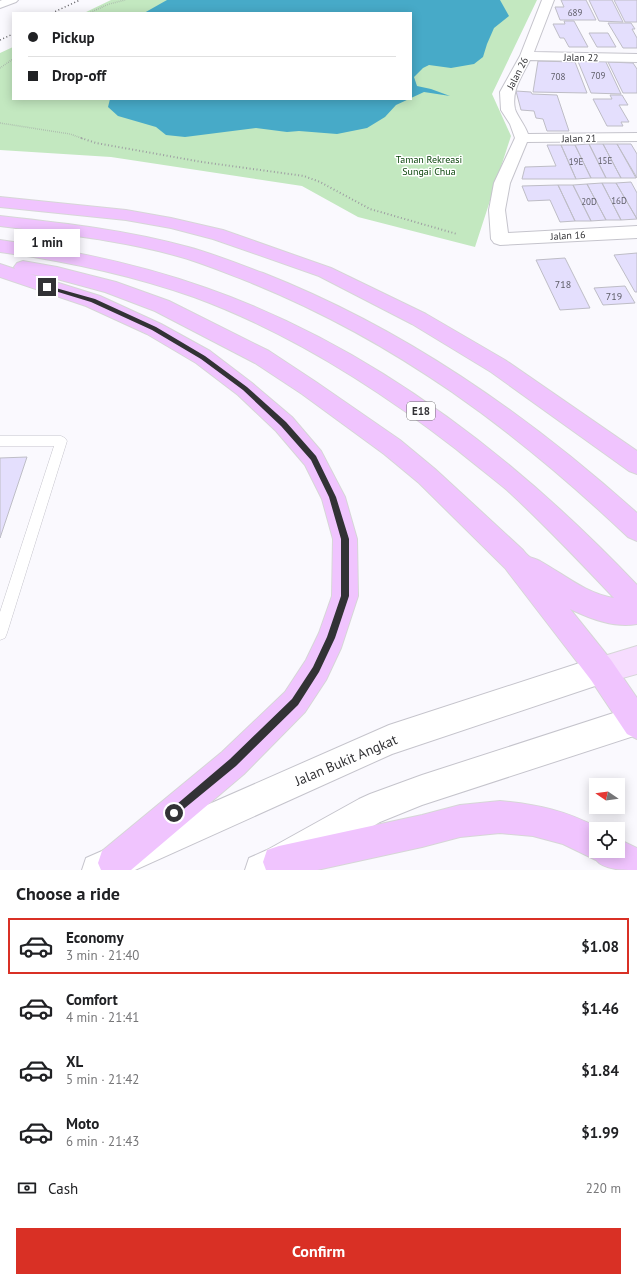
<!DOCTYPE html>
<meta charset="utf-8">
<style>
:root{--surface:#fff;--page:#f2f2f2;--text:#202124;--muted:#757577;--line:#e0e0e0;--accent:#d93025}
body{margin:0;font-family:"PT Sans",sans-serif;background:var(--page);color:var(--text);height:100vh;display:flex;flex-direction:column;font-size:15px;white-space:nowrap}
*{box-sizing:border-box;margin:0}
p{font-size:13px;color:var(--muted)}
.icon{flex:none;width:22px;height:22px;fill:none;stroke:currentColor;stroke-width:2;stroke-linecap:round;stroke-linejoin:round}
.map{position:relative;height:870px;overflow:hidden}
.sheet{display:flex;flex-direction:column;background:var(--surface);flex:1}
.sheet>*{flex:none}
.hud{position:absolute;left:12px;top:12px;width:400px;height:88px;border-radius:0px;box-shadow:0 2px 10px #0003;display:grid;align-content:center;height:88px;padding:0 16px;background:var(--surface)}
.needle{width:26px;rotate:283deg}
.buttons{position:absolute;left:589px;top:778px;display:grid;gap:8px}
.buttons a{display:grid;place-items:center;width:36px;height:36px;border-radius:0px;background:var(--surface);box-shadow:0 2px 10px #0003;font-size:20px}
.end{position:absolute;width:18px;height:18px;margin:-9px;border:5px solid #323235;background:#fff;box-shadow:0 0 0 2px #fff}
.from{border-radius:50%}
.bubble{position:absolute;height:28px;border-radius:0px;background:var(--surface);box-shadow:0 2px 10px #0003;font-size:13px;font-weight:800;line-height:28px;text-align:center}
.hud b{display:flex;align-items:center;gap:14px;height:38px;font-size:15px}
.hud b+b{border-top:1px solid var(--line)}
.hud i{width:10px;height:10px;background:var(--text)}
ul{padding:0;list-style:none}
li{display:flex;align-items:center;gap:12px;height:56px;margin:0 8px 6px;padding:0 8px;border:2px solid transparent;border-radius:0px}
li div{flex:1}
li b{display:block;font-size:15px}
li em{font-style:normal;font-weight:800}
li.on{border-color:var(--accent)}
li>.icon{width:36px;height:36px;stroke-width:1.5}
h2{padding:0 16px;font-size:18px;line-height:48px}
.pay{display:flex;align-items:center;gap:10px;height:44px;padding:0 16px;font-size:15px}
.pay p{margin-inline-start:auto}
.button{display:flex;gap:8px;margin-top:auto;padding:8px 16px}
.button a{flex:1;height:46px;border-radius:0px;background:var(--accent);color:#fff;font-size:16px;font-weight:800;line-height:46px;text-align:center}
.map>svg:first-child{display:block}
</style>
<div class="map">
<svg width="637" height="870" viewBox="0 0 637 870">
<rect width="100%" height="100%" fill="#faf9fe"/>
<path fill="#c3e8c0" d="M111 0H537L492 94 511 136 475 247 358 217 302 186 111 157 0 150V53L13 47V99H411V13H84Z"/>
<path fill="#47aac8" d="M167 0H500L509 16 494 28 487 44 483 57 474 64 451 68 429 65 423 68 414 77 417 86 431 89 450 96 424 92 411 98V13H144Z
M110 99H409L396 105 385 117 367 128 337 134 299 131 287 132 256 128 185 137 166 135 156 127 118 116 108 107Z"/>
<path fill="#e4dffd" stroke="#bebdc6" d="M561 0H586L596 20H560L555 7H564Z
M589 0H612L623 22 599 21Z
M614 0H637V22H625Z
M564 21H574L588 47H569L564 38H560L553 24H565Z
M608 23H631L635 29H632L637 38V48H623Z
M589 33H608L616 47H597Z
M577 59 605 60 621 94 591 93Z
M538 61 575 62 587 93 533 92Z
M608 62 633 63 637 69V93H623Z
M516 91 531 92 532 94 557 95 569 131H547L543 119 536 118 534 111 521 110Z
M610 95H622L628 105H619L629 122H621L623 126H607L593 99H612Z
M589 144H603L621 178H606Z
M589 144 606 178H591L575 145Z
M603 144H617L636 178H621Z
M617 144H631L637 154V178Z
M547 145H561L576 179H522L525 167 556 166Z
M561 145H575L591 178 576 179Z
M631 182 637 193V219L616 183Z
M602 183H616L637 219 621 220Z
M602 183 621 220H606L587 184Z
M587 184 606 220 591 221 573 185Z
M558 185H573L591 221H575Z
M558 185 575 221 560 222 550 200 528 201 522 186Z
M637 253V292H635L614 255Z
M565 258 590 308 560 310 536 260Z
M625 286 635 303 603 305 594 288Z
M27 457 0 538V458Z"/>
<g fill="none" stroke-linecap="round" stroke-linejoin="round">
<g stroke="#c5c4cc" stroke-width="1">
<path id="lane" d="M0 436H61L65 438 67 441 7 633 5 638 0 640V612L54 446H0Z"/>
</g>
<g stroke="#c5c4cc" stroke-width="2">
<path id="street" d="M2 0H18L16 2 0 8V1Z
M542 0H554L534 52 637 54V62L530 60C522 76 511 91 515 109 517 116 525 125 528 134L637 133V141L527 142 510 183 505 210 508 233 637 226V238L500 245 494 243 491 239 489 210 494 183 515 138 510 124 501 110 500 92 520 56Z"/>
</g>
<g stroke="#c5c4cc" stroke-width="2">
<path id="secondary" d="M601 656 611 660 615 670 611 680 601 684 392 754 135 870H82L86 858 389 725Z
M635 706 637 707V735L422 805 380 822 297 870H245L249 858 267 850 359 799 370 794 422 775Z"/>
</g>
<g stroke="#d6d6d7" stroke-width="2">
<path id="primary" d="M637 646V674L601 684 591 680 587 670 591 660Z"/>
</g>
<g stroke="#d6d6d7" stroke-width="2">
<path id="highway" d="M0 197 126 210 171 218 223 230 331 268 426 314 505 360 637 451V474L629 471 491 372 412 324 319 276 213 239 171 228 126 220 0 207Z
M0 216C63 223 127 230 188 247 214 254 238 264 263 273 403 328 525 413 637 513V541L628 537C515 430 397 342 252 283 229 274 205 264 181 257 122 240 60 234 0 226Z
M0 240C70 250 139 264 206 288 372 346 517 459 637 585V624C614 628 591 619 570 609L611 660 637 698V739L627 734 591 680 505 568 419 483 384 454 302 394 255 363 155 311 105 292 57 279 30 274 100 296 161 324 210 351 252 383 292 417 321 451 345 497 357 539 358 596 341 648 326 680 305 712 244 774 131 870H101L98 863 102 851 222 752 285 692 306 660 319 633 332 596 333 539 322 499 305 465 276 431 238 395 196 363 147 334 86 306 0 277V264L15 269 14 267 17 263 23 261 57 267 116 282 169 301 269 351 316 382 400 440 435 469 523 550C531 560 530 556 540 561 565 575 585 593 614 598 579 561 544 524 507 490 490 476 473 463 456 449 376 387 289 332 194 297 131 275 66 261 0 252Z
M500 801C540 805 564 810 601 829H596V851H618V839L637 848V870C624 870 604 870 596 860L563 844 533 836 500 833 460 837 422 847 317 870H266L263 862 267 850 279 846 422 815 460 805Z"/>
</g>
<path stroke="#9d9da1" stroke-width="1.5" stroke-dasharray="0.5 1.5" stroke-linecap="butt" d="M89 13 109 4 125 0
M0 68 13 59
M0 123 70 134 84 139"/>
<path stroke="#9d9da1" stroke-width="2" stroke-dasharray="1 2.5" stroke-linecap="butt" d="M81 138 96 143 202 162 304 176 320 182 370 209 457 234"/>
<use href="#lane" fill="#fff" fill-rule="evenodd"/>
<use href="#street" fill="#fff" fill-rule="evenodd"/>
<use href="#secondary" fill="#fff" fill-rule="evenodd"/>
<use href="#primary" fill="#f6dcfe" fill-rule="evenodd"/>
<use href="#highway" fill="#f0c4fe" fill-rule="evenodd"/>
<path stroke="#605f63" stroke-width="1.5" stroke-dasharray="1 2.5" stroke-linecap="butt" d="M52 13 80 0
M0 40 13 34"/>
</g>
<path fill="#323235" d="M45 285 95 299 156 327 205 356 247 387 286 422 316 456 336 497 349 539V596L335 638 319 672 298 705 236 766 174 817 170 816 169 813 170 810 230 759 292 699 313 667 327 637 341 596V539L329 497 311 460 281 426 243 390 201 359 152 330 91 302 45 288Z"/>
<g text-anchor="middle" stroke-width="3" stroke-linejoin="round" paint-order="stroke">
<g font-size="9" fill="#5e5d67">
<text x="575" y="16">689</text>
<text x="598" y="79">709</text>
<text x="558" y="80">708</text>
<text x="605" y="164">15E</text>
<text x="576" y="165">19E</text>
<text x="619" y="204">16D</text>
<text x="589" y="205">20D</text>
</g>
<g font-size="10" fill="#323235" stroke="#fff">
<text transform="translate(581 57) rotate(1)" y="4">Jalan 22</text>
<text transform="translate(517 73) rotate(-63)" y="4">Jalan 26</text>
<text transform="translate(579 138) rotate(-1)" y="4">Jalan 21</text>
<text transform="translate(568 235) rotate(-3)" y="4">Jalan 16</text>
</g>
<g font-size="10" fill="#0a450b" stroke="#fff">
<text x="429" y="163">Taman Rekreasi<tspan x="429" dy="12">Sungai Chua</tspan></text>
</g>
<g font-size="10" fill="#5e5d67">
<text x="563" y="288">718</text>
<text x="614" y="300">719</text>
</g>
<rect fill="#fff" stroke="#707072" stroke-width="1" x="407" y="402" width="28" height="18" rx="3"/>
<g font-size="11" font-weight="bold" fill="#323235">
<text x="421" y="415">E18</text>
</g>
<g font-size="14" fill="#323235" stroke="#fff">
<text transform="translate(346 760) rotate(-23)" y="5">Jalan Bukit Angkat</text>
</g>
</g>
</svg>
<div class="buttons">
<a><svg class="needle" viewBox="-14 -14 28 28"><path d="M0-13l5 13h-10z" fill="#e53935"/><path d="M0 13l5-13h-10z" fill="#757577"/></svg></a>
<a><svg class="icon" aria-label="locate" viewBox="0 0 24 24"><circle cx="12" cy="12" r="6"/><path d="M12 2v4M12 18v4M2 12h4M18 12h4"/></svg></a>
</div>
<i class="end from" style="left:174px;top:813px"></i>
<i class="end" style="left:47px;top:287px"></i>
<div class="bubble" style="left:14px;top:229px;width:66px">1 min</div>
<div class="hud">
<b><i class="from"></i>Pickup</b>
<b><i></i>Drop-off</b>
</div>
</div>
<section class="sheet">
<h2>Choose a ride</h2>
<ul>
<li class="on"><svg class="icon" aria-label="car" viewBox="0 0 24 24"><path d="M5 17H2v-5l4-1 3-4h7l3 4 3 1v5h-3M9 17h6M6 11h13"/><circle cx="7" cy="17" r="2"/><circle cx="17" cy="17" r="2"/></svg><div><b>Economy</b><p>3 min · 21:40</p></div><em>$1.08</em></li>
<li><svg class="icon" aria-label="car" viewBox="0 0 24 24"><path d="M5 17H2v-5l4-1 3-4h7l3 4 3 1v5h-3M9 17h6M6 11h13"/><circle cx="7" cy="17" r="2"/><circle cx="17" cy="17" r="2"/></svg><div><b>Comfort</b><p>4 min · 21:41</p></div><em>$1.46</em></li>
<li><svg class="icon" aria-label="car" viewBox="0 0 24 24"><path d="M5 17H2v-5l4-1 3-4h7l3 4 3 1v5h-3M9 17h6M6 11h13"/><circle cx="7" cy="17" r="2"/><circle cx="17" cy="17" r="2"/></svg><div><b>XL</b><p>5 min · 21:42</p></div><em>$1.84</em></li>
<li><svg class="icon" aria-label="car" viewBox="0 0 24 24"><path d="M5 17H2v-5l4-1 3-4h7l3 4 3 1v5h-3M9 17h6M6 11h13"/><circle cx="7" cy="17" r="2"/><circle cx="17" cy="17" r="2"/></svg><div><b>Moto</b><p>6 min · 21:43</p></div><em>$1.99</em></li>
</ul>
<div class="pay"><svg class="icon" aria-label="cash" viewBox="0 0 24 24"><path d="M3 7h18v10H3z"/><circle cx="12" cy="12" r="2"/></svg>Cash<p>220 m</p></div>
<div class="button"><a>Confirm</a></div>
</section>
